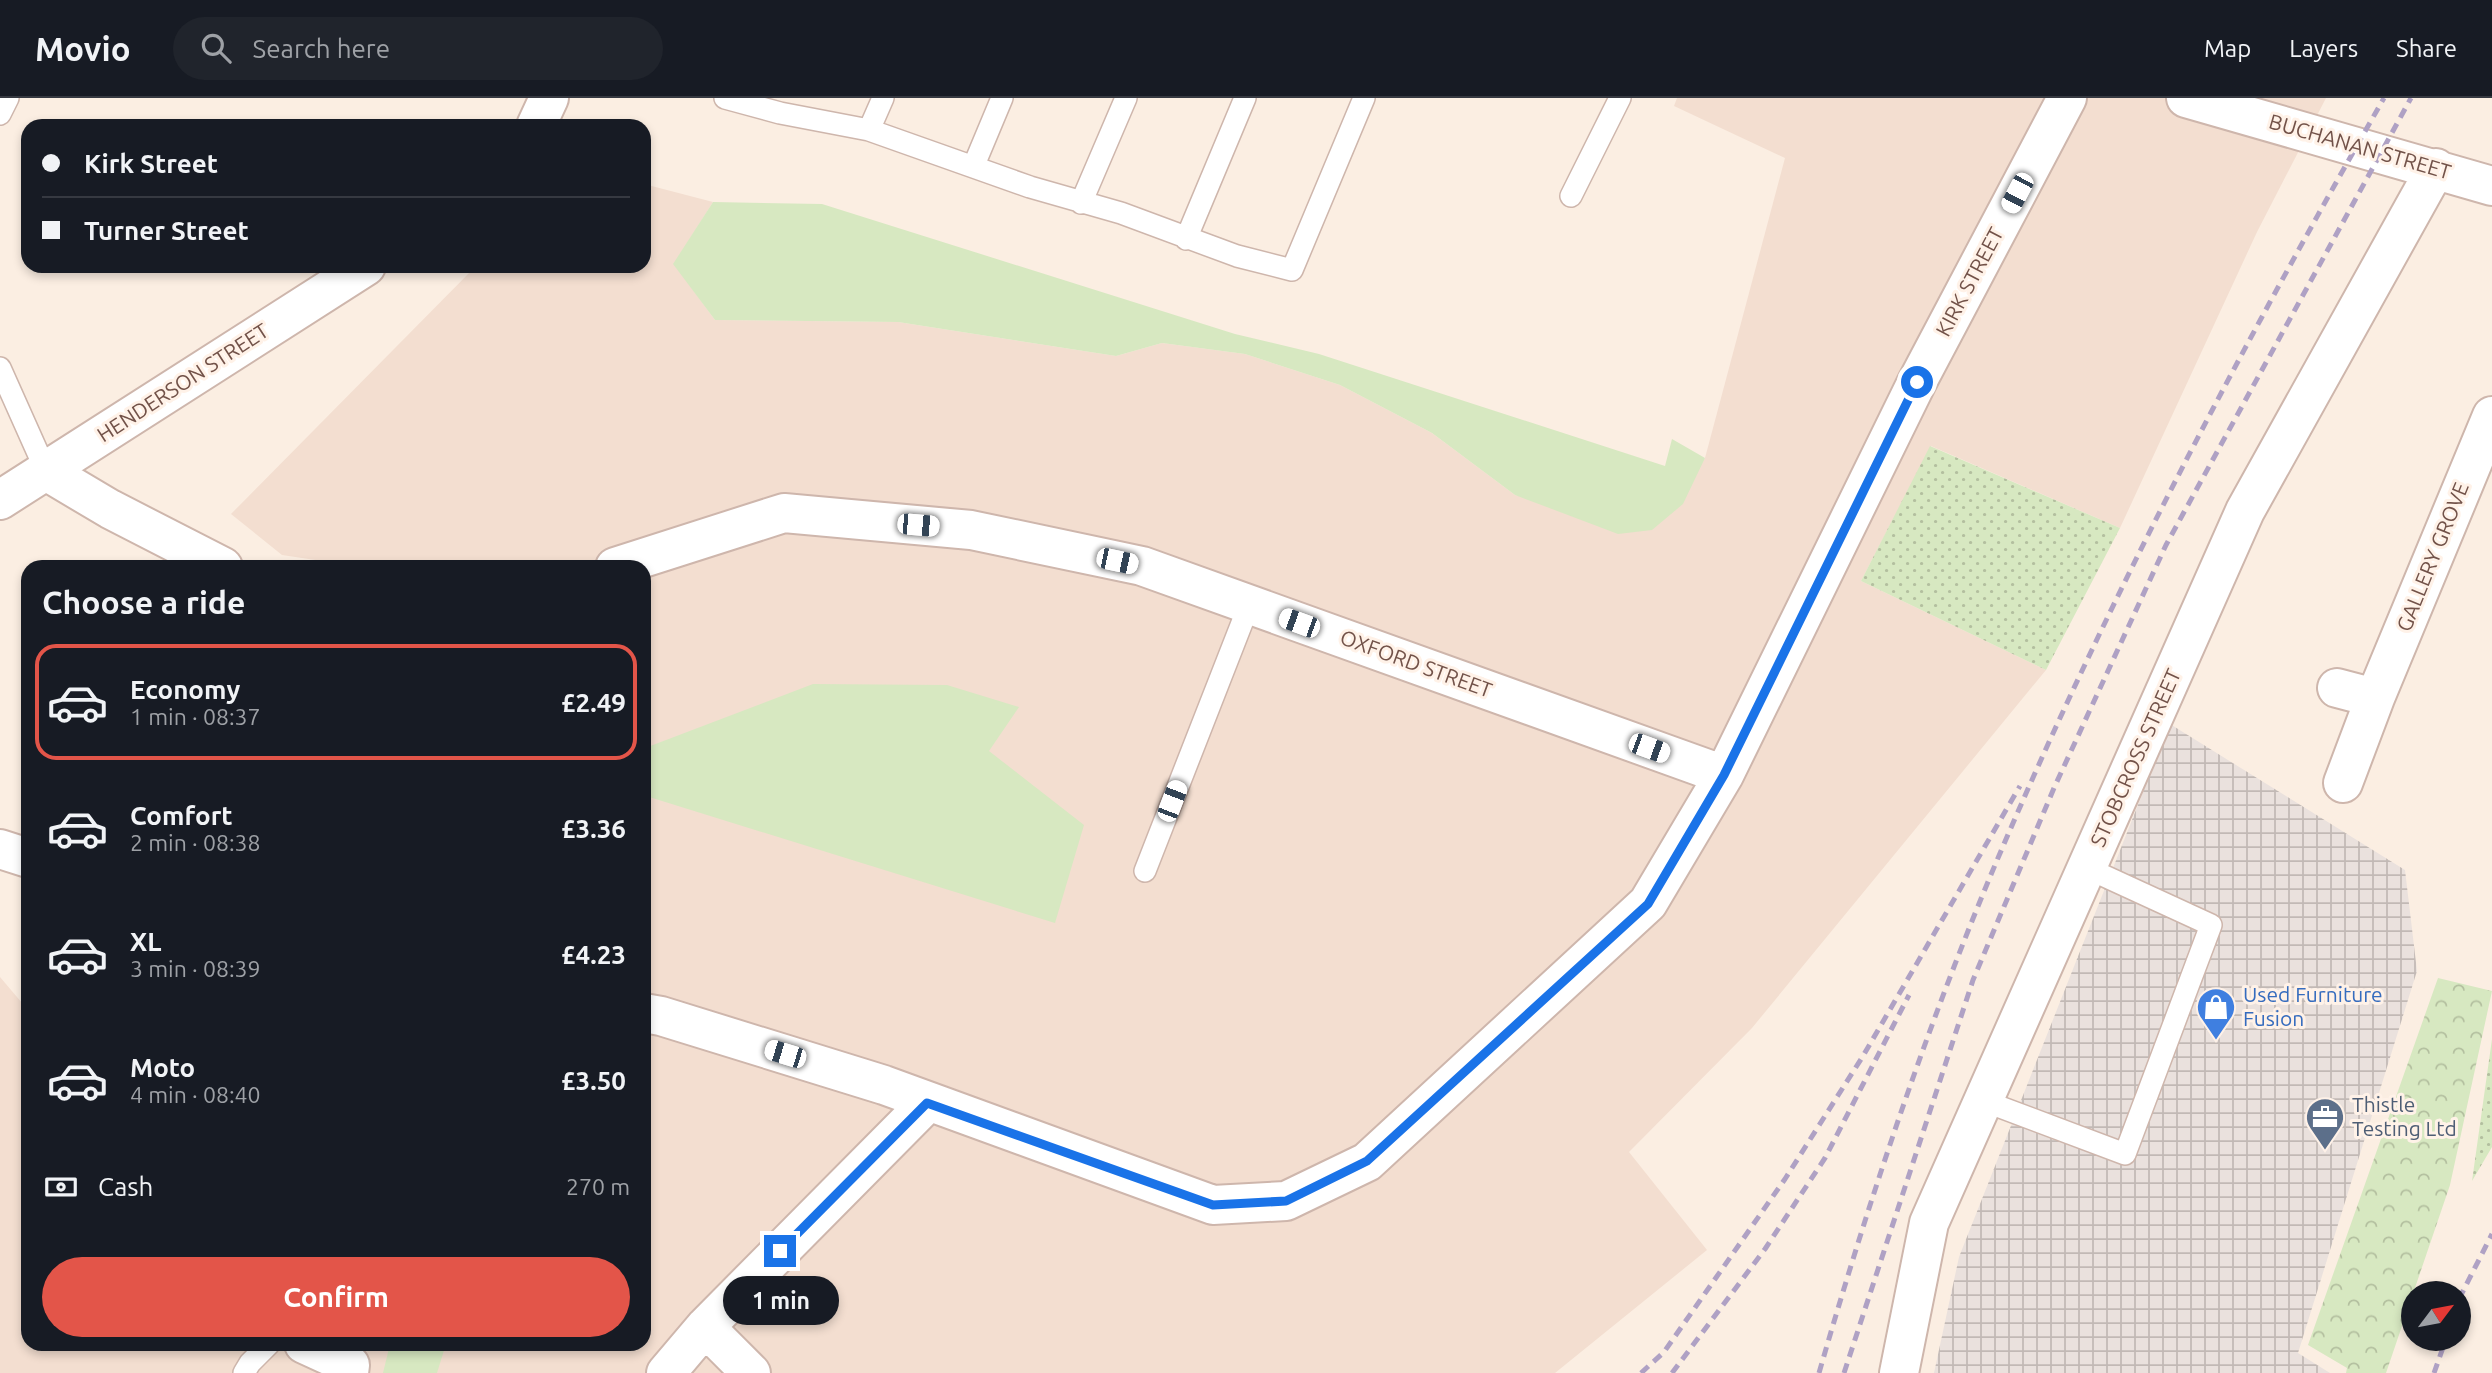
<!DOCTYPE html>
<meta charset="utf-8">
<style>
:root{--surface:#171b24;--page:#20242c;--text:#f1f3f6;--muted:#9ea1a6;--line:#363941;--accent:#e35549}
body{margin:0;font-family:Ubuntu,sans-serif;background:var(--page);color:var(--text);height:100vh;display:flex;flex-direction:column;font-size:26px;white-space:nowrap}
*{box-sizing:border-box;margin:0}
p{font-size:23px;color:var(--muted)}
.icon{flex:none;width:38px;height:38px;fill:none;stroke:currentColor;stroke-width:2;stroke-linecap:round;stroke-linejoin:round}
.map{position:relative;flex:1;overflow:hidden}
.sheet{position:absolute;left:21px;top:462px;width:630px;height:791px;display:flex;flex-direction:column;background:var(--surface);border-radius:21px;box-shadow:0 4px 10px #0003}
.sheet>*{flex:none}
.banner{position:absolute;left:21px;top:21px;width:630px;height:154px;border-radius:21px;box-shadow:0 4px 10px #0003;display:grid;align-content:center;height:154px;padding:0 21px;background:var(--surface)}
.needle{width:46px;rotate:58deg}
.fabs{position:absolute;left:2401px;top:1183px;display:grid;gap:14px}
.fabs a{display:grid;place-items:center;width:70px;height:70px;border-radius:50%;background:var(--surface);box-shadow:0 4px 10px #0003;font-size:35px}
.end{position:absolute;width:32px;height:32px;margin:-16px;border:9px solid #1a73e8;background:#fff;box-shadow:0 0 0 4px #fff}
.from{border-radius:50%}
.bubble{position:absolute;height:49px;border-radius:24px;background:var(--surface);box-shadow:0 4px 10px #0003;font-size:23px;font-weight:700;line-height:49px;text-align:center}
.car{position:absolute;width:21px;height:42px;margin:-21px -10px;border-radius:9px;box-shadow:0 0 5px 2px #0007;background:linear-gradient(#fff 24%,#345 0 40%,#fff 0 76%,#345 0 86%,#fff 0)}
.banner b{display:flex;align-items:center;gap:24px;height:66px;font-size:26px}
.banner b+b{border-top:2px solid var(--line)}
.banner i{width:18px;height:18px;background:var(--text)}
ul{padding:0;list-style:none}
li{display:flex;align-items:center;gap:21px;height:116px;margin:0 14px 10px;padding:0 7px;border:4px solid transparent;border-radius:21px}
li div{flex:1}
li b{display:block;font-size:26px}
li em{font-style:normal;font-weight:700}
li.on{border-color:var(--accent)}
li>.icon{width:63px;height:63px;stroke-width:1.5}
h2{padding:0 21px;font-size:32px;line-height:84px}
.pay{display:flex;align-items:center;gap:18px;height:77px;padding:0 21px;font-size:26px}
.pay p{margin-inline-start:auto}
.primary-button{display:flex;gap:14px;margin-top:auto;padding:14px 21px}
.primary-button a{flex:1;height:80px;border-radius:42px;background:var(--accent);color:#fff;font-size:28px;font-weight:700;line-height:80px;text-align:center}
header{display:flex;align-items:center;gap:42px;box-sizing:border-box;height:98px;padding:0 35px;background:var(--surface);border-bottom:2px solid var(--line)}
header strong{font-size:33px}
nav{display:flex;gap:38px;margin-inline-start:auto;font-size:24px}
.search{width:490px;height:63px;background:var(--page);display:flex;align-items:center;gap:18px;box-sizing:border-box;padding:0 24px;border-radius:38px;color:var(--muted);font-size:26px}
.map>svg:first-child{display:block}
</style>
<header>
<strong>Movio</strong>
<div class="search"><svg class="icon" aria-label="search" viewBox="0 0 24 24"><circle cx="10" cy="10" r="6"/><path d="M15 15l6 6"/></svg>Search here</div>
<nav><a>Map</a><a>Layers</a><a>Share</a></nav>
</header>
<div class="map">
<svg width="2492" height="1275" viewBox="0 0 2492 1275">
<defs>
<pattern id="industrial-grid" width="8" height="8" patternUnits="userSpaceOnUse" patternTransform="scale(1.75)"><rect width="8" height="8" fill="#eae1dd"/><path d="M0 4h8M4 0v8" fill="none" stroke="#c2b9b5"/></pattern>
<pattern id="grass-dots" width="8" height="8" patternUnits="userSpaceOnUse" patternTransform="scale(1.75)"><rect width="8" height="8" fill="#d7e8c1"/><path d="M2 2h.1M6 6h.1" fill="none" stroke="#b3bf9f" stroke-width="1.8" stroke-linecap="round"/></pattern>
<pattern id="forest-crowns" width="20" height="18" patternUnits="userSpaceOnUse" patternTransform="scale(1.75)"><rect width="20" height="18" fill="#d7e8c1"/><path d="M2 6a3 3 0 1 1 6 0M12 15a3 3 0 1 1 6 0" fill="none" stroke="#b3bf9f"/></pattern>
</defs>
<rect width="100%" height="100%" fill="#fbeee2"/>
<path fill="#f3ded0" d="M1677 0H2326L2257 134 2120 430 1931 348 1861 483 2046 572 1752 930 1629 1054 1707 1152 1555 1275H0V879L28 912V1246H644V469H362L282 457 231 416 476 168H644V86L713 104 674 166 715 222 898 224 1116 258 1162 245 1245 256 1340 287 1432 335 1515 397 1661 424 1705 360 1785 60 1674 8Z"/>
<path fill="url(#industrial-grid)" d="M2170 626 2405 772 2417 873 2298 1255 2330 1275H1934L1959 1159Z"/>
<path fill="url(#grass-dots)" d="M1930 348 2120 430 2046 572 1861 483Z
M2492 941V1049L2472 1083Z"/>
<path fill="url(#forest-crowns)" d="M2438 880 2492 893 2450 1087 2386 1275H2346L2347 1270 2308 1247Z"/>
<path fill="#d7e8c1" d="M713 104 822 106 1235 236 1319 256 1665 368 1672 341 1705 360 1683 406 1652 432 1618 436 1515 397 1432 335 1340 287 1245 256 1162 245 1116 258 898 224 715 222 673 166Z
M813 586 947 587 1019 609 989 653 1084 727 1055 825 646 698 645 650Z
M390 1246H446L437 1275H383Z"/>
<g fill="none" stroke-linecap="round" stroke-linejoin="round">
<g stroke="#ceb6ac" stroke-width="24">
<path id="service" d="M725 0 780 15 869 32 1030 89 1121 115 1237 158 1292 172 1364 0
M0 16 8 0
M869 32 883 0
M974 67 1002 0
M1571 98 1620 0
M1081 105 1126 0
M1186 141 1245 0
M0 270 46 373
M1145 773 1249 507
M1984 1003 2125 1056 2211 827 2087 770
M244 1275 250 1265 269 1246"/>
</g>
<g stroke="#ceb6ac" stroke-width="42">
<path id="minor" d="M2186 0 2492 88
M536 28 549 0
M46 373 110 411 223 469
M0 402 366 168
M615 469 784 415 971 432 1142 468 1724 677
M2337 590 2375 600
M2343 685 2375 600 2492 318
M0 751 28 760
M644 915 661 918 884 987 1213 1107 1286 1103 1367 1064 1648 805 1724 677 1917 284 2067 0
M705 1229 751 1275
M304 1246 350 1267 349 1275
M666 1275 705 1229 927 1005
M1899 1275 1929 1125 2245 413 2436 70"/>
</g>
<use href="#service" stroke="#fff" stroke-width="21"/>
<use href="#minor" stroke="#fff" stroke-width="38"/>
<path stroke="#afa1c4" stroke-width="5" stroke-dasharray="10 7" stroke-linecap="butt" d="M2459 1201 2492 1136
M1641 1275 1664 1254 1785 1081 1863 958 2020 688
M1672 1275 1765 1151 1825 1060 1909 897
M1819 1275C1872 1091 1934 907 2010 732 2119 480 2248 238 2384 0
M1844 1275 1973 882 2054 690 2166 447 2411 0
M2434 1275 2446 1241"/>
</g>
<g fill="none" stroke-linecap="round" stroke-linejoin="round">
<path stroke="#1a73e8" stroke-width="9" d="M780 1153 927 1005 1213 1107 1286 1103 1367 1063 1648 806 1724 677 1917 284"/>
</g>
<defs>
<g id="shop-pin" transform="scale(2.0125)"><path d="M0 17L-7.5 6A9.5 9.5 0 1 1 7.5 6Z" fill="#3f7fe0" stroke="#fff2e8"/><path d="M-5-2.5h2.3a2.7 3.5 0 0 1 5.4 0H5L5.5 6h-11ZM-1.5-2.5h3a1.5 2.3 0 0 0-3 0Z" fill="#fff"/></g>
<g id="office-pin" transform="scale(2.0125)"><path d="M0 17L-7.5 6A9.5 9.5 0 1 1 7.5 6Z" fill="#5c6f8a" stroke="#fff2e8"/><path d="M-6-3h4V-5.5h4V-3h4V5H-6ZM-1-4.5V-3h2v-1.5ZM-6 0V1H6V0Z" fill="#fff"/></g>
</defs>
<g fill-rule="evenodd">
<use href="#shop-pin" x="2216" y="909"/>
<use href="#office-pin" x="2325" y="1019"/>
</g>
<g text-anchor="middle" stroke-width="6" stroke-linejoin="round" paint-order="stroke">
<g font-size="21" fill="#725249" stroke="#fff2e8">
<text transform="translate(2360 49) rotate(16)" y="7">BUCHANAN STREET</text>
<text transform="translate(1970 184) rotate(-62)" y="7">KIRK STREET</text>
<text transform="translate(183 285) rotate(-33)" y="7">HENDERSON STREET</text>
<text transform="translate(2433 459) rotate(-68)" y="7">GALLERY GROVE</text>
<text transform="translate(1416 566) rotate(20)" y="7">OXFORD STREET</text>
<text transform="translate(2136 660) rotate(-66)" y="7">STOBCROSS STREET</text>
</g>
<g font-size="21" fill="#366cbe" stroke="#fff2e8" text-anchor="start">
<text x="2243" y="904">Used Furniture<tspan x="2243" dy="24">Fusion</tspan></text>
</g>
<g font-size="21" fill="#4e5e75" stroke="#fff2e8" text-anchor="start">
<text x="2352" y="1014">Thistle<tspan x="2352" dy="24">Testing Ltd</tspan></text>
</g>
</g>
</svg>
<div class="fabs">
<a><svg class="needle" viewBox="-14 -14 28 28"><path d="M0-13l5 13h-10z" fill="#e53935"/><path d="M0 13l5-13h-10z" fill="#9ea1a6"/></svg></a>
</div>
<i class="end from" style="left:1917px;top:284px"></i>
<i class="end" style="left:780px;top:1153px"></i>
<div class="bubble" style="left:723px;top:1178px;width:116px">1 min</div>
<i class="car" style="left:2017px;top:95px;rotate:208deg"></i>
<i class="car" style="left:918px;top:427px;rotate:95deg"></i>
<i class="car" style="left:1117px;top:463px;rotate:102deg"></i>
<i class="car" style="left:1299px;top:525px;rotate:290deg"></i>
<i class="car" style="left:1649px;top:650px;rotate:110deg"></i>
<i class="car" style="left:1172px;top:703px;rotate:21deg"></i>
<i class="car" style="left:785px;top:956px;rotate:287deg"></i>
<div class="banner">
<b><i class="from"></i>Kirk Street</b>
<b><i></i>Turner Street</b>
</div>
<section class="sheet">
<h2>Choose a ride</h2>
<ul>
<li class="on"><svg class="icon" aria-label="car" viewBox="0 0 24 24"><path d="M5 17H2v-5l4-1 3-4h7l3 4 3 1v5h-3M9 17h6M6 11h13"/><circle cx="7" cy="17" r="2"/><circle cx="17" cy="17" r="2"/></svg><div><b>Economy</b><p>1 min · 08:37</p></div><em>£2.49</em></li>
<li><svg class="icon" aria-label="car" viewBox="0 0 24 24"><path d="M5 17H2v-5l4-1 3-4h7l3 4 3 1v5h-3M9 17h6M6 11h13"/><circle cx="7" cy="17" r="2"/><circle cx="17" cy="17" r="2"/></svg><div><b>Comfort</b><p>2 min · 08:38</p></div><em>£3.36</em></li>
<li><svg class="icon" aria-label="car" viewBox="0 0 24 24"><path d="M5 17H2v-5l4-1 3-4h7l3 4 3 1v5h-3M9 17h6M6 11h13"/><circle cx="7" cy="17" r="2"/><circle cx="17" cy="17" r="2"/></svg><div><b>XL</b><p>3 min · 08:39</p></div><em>£4.23</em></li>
<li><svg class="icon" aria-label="car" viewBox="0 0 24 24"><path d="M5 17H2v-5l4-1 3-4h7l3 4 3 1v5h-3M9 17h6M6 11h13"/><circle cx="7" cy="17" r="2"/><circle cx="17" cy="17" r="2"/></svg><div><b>Moto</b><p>4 min · 08:40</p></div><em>£3.50</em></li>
</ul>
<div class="pay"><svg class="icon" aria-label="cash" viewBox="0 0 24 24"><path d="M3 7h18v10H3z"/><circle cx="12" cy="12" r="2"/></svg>Cash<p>270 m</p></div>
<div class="primary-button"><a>Confirm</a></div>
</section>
</div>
